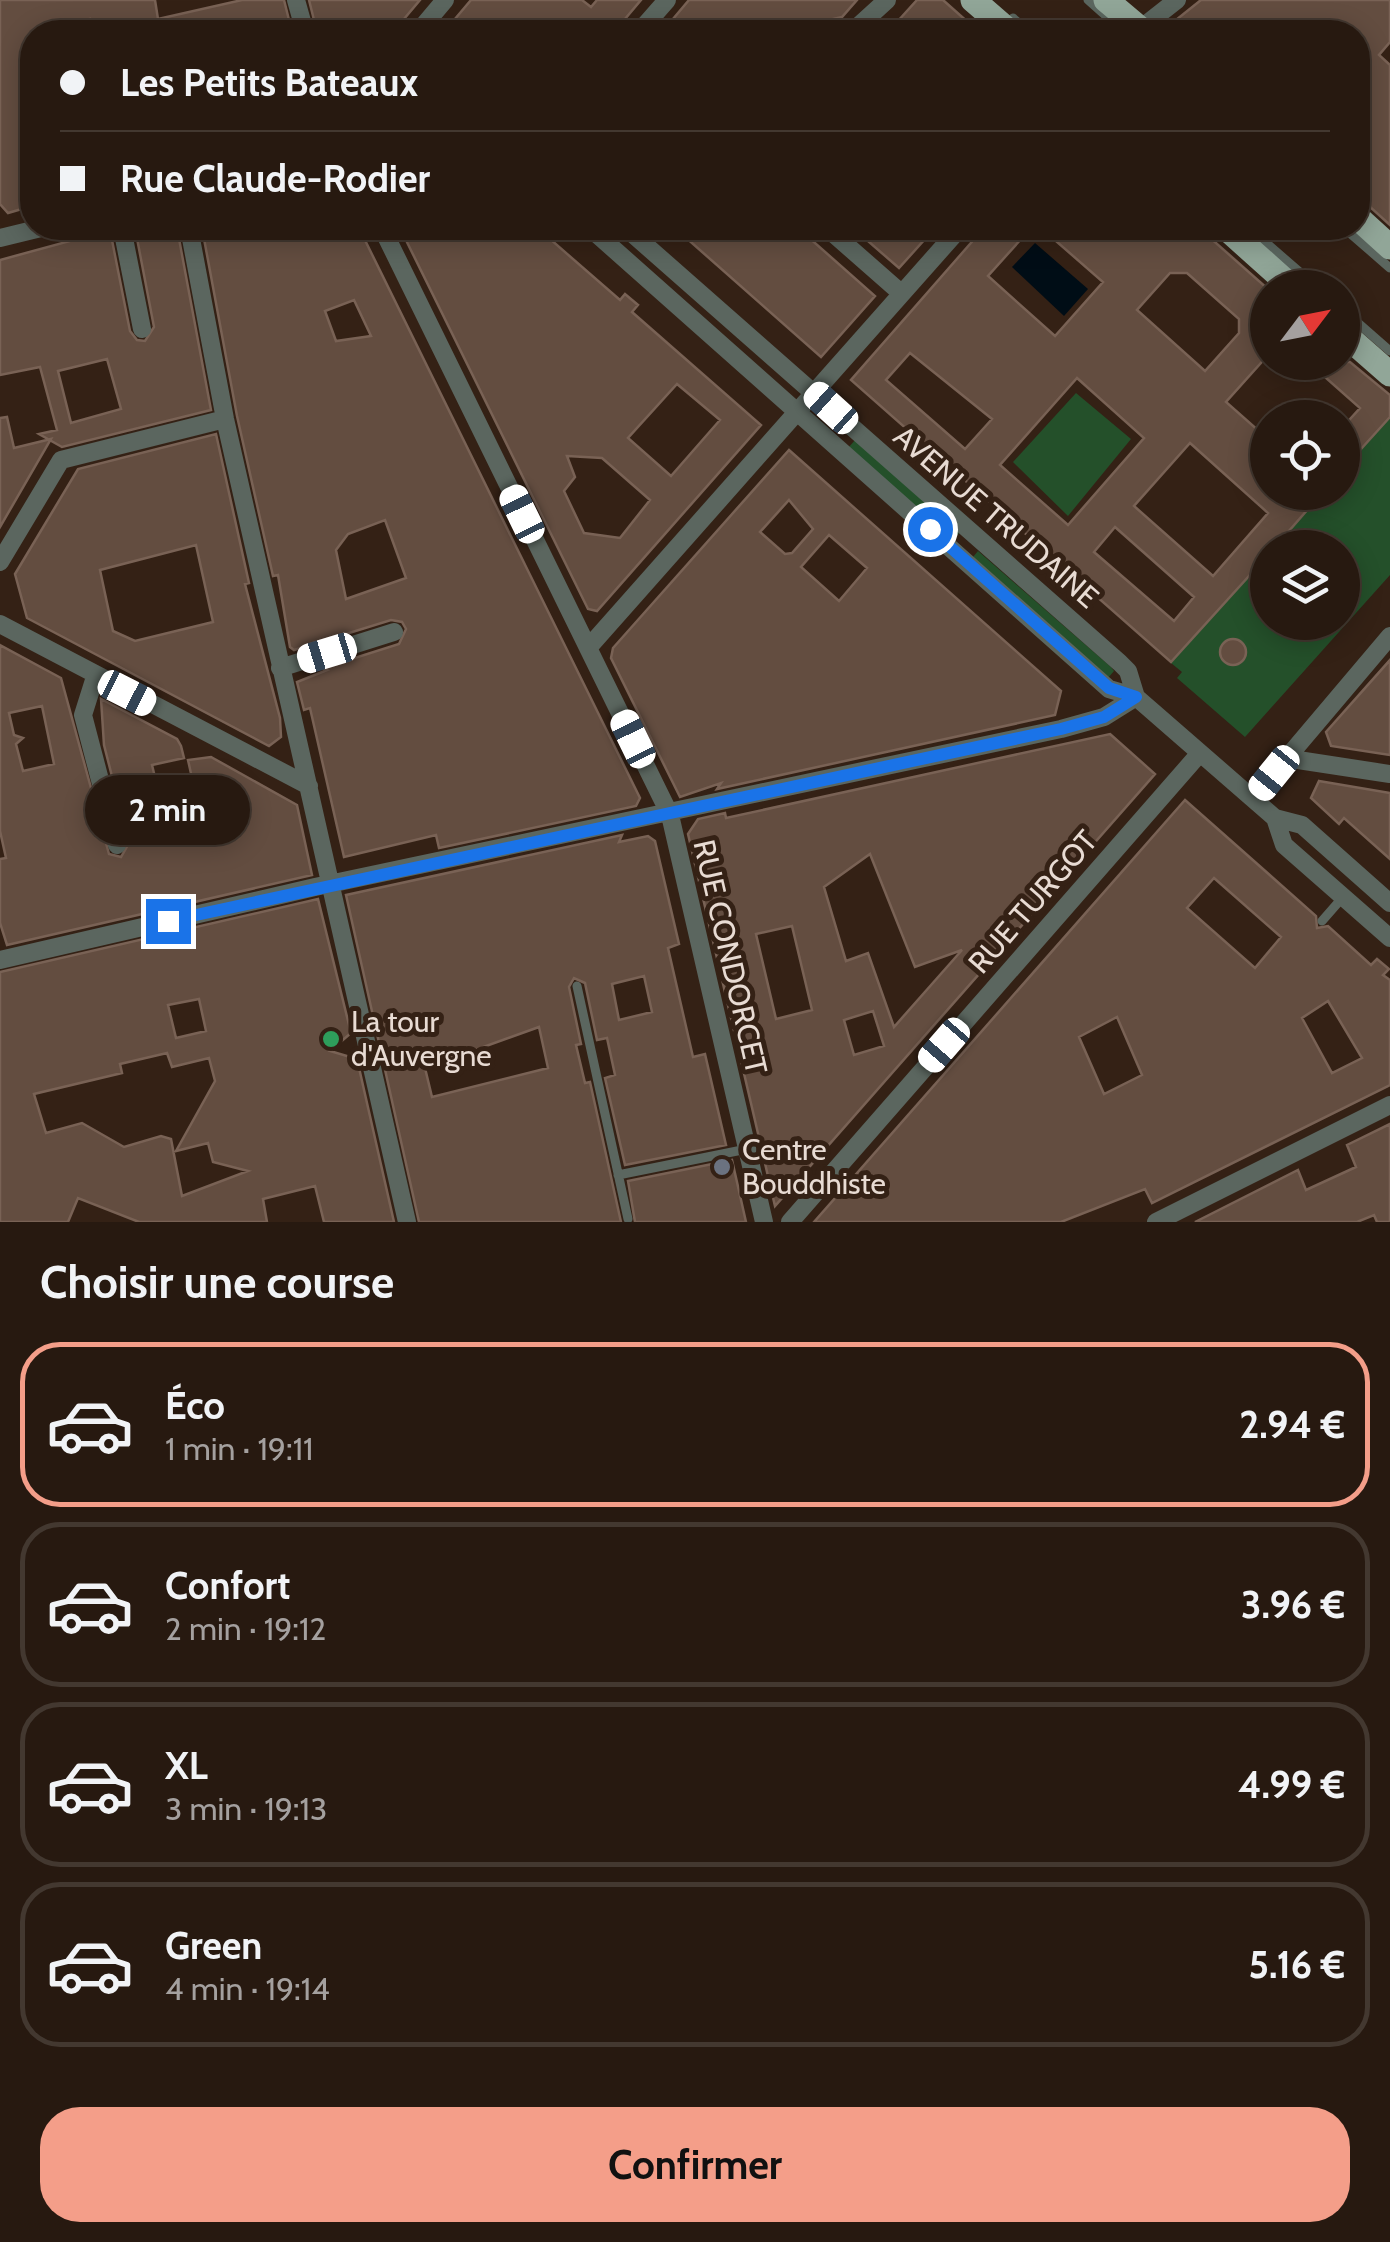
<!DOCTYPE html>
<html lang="fr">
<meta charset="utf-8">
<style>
:root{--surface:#271910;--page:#33261e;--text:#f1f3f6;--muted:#a4a09f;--line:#433830;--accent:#f49e89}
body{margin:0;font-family:Cabin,sans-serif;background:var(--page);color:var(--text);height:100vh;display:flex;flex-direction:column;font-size:38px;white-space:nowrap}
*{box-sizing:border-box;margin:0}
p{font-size:32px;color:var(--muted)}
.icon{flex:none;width:55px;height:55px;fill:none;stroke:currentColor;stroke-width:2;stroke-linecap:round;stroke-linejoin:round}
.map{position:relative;height:1222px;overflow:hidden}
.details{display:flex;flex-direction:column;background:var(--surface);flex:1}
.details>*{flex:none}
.hud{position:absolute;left:20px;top:20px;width:1350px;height:220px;border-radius:40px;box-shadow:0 5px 25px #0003,0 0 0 2px var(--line);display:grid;align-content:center;height:220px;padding:0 40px;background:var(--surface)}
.needle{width:65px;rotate:58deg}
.fabs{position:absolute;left:1250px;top:270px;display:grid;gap:20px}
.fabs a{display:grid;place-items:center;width:110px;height:110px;border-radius:50%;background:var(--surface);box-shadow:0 5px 25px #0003,0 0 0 2px var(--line);font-size:50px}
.end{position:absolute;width:45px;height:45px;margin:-22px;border:12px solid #1a73e8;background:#fff;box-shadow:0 0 0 5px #fff}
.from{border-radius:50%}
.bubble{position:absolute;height:70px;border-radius:35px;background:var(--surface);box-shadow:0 5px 25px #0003,0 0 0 2px var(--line);font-size:32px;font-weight:700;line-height:70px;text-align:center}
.car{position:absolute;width:30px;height:60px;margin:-30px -15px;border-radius:12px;box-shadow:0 0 8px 2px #0007;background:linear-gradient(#fff 24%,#345 0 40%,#fff 0 76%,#345 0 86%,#fff 0)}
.hud b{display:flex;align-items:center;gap:35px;height:95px;font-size:38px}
.hud b+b{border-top:2px solid var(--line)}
.hud i{width:25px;height:25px;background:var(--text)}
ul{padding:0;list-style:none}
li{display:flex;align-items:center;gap:30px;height:165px;margin:0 20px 15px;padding:0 20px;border:5px solid var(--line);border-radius:40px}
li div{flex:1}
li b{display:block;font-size:38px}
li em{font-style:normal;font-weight:700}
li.current{border-color:var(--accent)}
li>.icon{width:90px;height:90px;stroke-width:1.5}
h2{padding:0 40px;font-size:45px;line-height:120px}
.cta{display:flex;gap:20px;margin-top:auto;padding:20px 40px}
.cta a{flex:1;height:115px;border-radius:40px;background:var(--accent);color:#111;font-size:40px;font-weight:700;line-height:115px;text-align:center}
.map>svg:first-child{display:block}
</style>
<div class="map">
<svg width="1390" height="1222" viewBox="0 0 1390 1222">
<rect width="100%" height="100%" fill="#342115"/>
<path fill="#24502a" d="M1076 393 1131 439 1068 516 1013 462Z
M1390 417V575L1245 737 1177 678 1182 672 1171 663 1267 555 1268 622H1342V548L1274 547 1323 493 1342 492 1343 470Z
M855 440 959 533 953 540 849 447Z
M978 551 1111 667 1114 671 1108 678 973 557Z"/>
<path fill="#000d16" d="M1035 243 1088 289 1064 316 1012 267Z"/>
<path fill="#634d40" stroke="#796255" stroke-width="2.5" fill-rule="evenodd" d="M0 0H155L158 19 242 0H284L292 32H92L90 19 50 26 52 32H32V206L8 213 0 204Z
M309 0H420L393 32H317Z
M471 0H582L591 7 597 0H641L614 32H444Z
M689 0H857L842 17 776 32H662Z
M917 0H943L979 32H888Z
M1201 0H1390V42L1379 55 1390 65V225L1358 196V128L1366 121 1358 113V32H1161Z
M135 228H177L211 410 62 447 39 434 57 430 40 367 0 375V260L110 230 130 331 137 340 145 341 154 327ZM107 359 121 409 71 423 58 371Z
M202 228H359L640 798 636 806 439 848 436 835 344 857 310 708 304 710 297 682 327 670 323 668 399 644 406 629 402 622 391 620 294 650 290 647 278 575 273 576 237 416ZM354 300 371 336 336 341 325 311ZM385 520 406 578 346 599 336 550 348 534Z
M400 228H560L550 239 620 300 625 294 638 305 632 312 761 425 597 611 588 609ZM677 384 720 420 671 476 628 438ZM567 456 602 458 650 500 620 538 584 533 564 491 575 477Z
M675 228H724L733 236 741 228H798L875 296 821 357Z
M853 228H935L899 268Z
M984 228H1031L988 276 1055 336 1103 282 1041 228H1199L1268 289V355L1226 402 1268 439V492H1323L1274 548H1268V555L1171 662 851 380ZM1170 273H1187L1239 319V333L1205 371 1137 310ZM910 353 992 419 965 449 886 380ZM1077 378 1144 438 1068 525 1000 465ZM1190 443 1268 513 1213 576 1134 506ZM1115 527 1194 597 1174 621 1094 552Z
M1308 362H1350L1390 395V417L1342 470V428L1360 408Z
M7 417 14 448 51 439 0 527V418Z
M216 434 249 583 245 584 280 718 281 737 269 746 27 618 15 574 78 469ZM196 545 213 622 135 641 113 631 100 570Z
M789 450 1061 691 1055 715 717 789 721 783 680 797 611 658 613 648ZM789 500 813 529 792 553 785 554 760 532ZM829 535 867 568 839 601 801 567Z
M1220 652a13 13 0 1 1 26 0a13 13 0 1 1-26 0Z
M0 645 61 678 109 854 121 857 129 843 104 745 101 699 177 739 181 746 184 758 152 765 162 806 159 839 203 828 188 760 211 757 297 805 312 875 7 945 0 923V859L6 858 0 831ZM42 706 54 764 23 771 16 744 23 738 14 735 9 713Z
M1390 660V755L1331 746 1326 732Z
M1110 734 1155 774 775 1206 688 834 698 819 725 813 726 818ZM870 854 915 967 962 950 894 1027 868 953 846 961 824 887ZM792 926 812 1010 776 1019 756 934ZM873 1011 884 1046 854 1055 844 1020Z
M1319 781 1390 793V859L1344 818 1339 824 1311 798Z
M1185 800 1316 916 1317 928 1328 926 1371 965 1377 959 1389 969 1383 975 1390 980V1085L1152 1203 1145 1189 1061 1222H814ZM1214 878 1281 937 1255 968 1187 908ZM1328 1001 1362 1058 1332 1073 1302 1018ZM1117 1017 1142 1075 1104 1094 1079 1037Z
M622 835 619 842 648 836 655 841 679 944 668 948 693 1057 705 1054 726 1145 625 1165 605 1078 615 1075 607 1038 597 1040 585 983 574 978 569 987 581 1044 576 1045 585 1083 590 1082 621 1222H419L346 895ZM644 976 652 1012 619 1020 612 984ZM539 1027 548 1068 432 1097 425 1068Z
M318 899 351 1033 330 1051 357 1059 394 1222H324L315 1186 263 1199 267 1222H139L78 1198 68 1222H0V972ZM199 999 206 1031 176 1038 168 1005ZM167 1053 172 1067 209 1058 215 1081 176 1151 208 1143 213 1162 248 1171 182 1196 171 1139 161 1136 124 1147 82 1123 46 1133 34 1094 122 1073 120 1064Z
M1390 1124V1222H1377L1374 1215 1357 1222H1195L1298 1170 1306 1190 1356 1167 1347 1145Z
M732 1160 746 1222H635L628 1181Z"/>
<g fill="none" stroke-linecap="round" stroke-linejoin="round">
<path stroke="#5b665f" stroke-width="9" d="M1088 0 1124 32
M1013 18 1029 32
M1249 228 1318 288
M1344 228 1390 268
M1342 309 1390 351
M1322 921 1343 897
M577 986 628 1219
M618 1175 747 1149"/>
<path stroke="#5b665f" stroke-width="18" d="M296 0 305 32
M1140 29 1177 0
M418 32 445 0
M639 32 667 0
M852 32 887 0
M122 228 142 329
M189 228 225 419 407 1222
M382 228 670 815 764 1222
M590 228 1109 689 1136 697 1275 818 1302 825 1390 903
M626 228 1120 663 1128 671 1136 697
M827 228 901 293
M0 238 41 228
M0 562 61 460 225 419
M0 624 309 786
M588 648 960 228
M280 668 394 632
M95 677 83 715 117 845
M1285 758 1390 774
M1253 798 1390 636
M1275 818 1284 845 1390 938
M0 960 315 887 1061 729 1104 717 1136 697
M790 1222 1200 753
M1156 1222 1390 1105"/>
<path stroke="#91a698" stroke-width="25" d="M973 0 1010 32
M1106 0 1144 32
M1358 218 1390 247
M1226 228 1293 288
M1342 332 1390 374"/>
</g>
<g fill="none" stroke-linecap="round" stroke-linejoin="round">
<path stroke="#1a73e8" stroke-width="12" d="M168 921 1061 729 1104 717 1136 697 1109 688 930 529"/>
</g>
<circle fill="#2e9e5b" stroke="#342115" stroke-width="4" cx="331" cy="1039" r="10"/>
<circle fill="#6b7280" stroke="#342115" stroke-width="4" cx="722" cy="1167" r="10"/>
<g text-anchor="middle" stroke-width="10" stroke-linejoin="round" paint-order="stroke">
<g font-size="30" fill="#e8dbd3" stroke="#342115">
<text transform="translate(996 517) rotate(41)" y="10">AVENUE TRUDAINE</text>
<text transform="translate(1033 902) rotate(-49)" y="10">RUE TURGOT</text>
<text transform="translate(730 957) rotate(77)" y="10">RUE CONDORCET</text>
</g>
<g font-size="30" fill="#e8dbd3" stroke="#342115" text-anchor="start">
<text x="351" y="1032">La tour<tspan x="351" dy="34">d'Auvergne</tspan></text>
<text x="742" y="1160">Centre<tspan x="742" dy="34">Bouddhiste</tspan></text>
</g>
</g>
</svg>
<div class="fabs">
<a><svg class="needle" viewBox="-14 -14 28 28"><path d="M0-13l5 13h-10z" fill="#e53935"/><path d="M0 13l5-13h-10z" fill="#a4a09f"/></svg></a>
<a><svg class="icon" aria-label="locate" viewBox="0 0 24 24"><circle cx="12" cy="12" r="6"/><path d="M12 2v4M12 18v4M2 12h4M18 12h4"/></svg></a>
<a><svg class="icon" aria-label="layers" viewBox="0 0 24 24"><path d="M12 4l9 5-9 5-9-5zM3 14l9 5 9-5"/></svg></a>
</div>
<i class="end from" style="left:930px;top:529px"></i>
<i class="end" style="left:168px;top:921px"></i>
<div class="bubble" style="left:85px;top:775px;width:165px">2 min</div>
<i class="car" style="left:831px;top:408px;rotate:312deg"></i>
<i class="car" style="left:522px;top:514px;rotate:334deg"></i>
<i class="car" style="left:327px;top:653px;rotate:253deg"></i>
<i class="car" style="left:127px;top:693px;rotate:117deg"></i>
<i class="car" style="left:633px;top:739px;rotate:334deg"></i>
<i class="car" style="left:1274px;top:773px;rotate:219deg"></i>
<i class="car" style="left:944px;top:1045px;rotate:221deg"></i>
<div class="hud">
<b><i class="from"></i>Les Petits Bateaux</b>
<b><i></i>Rue Claude-Rodier</b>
</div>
</div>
<section class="details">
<h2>Choisir une course</h2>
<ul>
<li class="current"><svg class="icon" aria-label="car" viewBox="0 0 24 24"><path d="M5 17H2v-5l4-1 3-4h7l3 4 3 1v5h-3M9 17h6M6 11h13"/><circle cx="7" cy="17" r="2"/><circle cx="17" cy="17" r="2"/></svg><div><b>Éco</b><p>1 min · 19:11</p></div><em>2.94 €</em></li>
<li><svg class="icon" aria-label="car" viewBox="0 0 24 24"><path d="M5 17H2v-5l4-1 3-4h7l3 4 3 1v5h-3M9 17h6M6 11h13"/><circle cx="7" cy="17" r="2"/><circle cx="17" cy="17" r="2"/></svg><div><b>Confort</b><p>2 min · 19:12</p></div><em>3.96 €</em></li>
<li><svg class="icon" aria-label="car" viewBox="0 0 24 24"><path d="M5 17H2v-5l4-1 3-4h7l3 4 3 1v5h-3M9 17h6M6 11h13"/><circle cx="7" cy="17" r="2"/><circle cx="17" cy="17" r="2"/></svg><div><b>XL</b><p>3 min · 19:13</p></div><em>4.99 €</em></li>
<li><svg class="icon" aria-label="car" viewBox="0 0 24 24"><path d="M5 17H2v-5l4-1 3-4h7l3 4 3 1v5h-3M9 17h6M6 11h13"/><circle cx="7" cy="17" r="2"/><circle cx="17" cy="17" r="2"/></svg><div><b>Green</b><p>4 min · 19:14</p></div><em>5.16 €</em></li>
</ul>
<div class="cta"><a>Confirmer</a></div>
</section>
